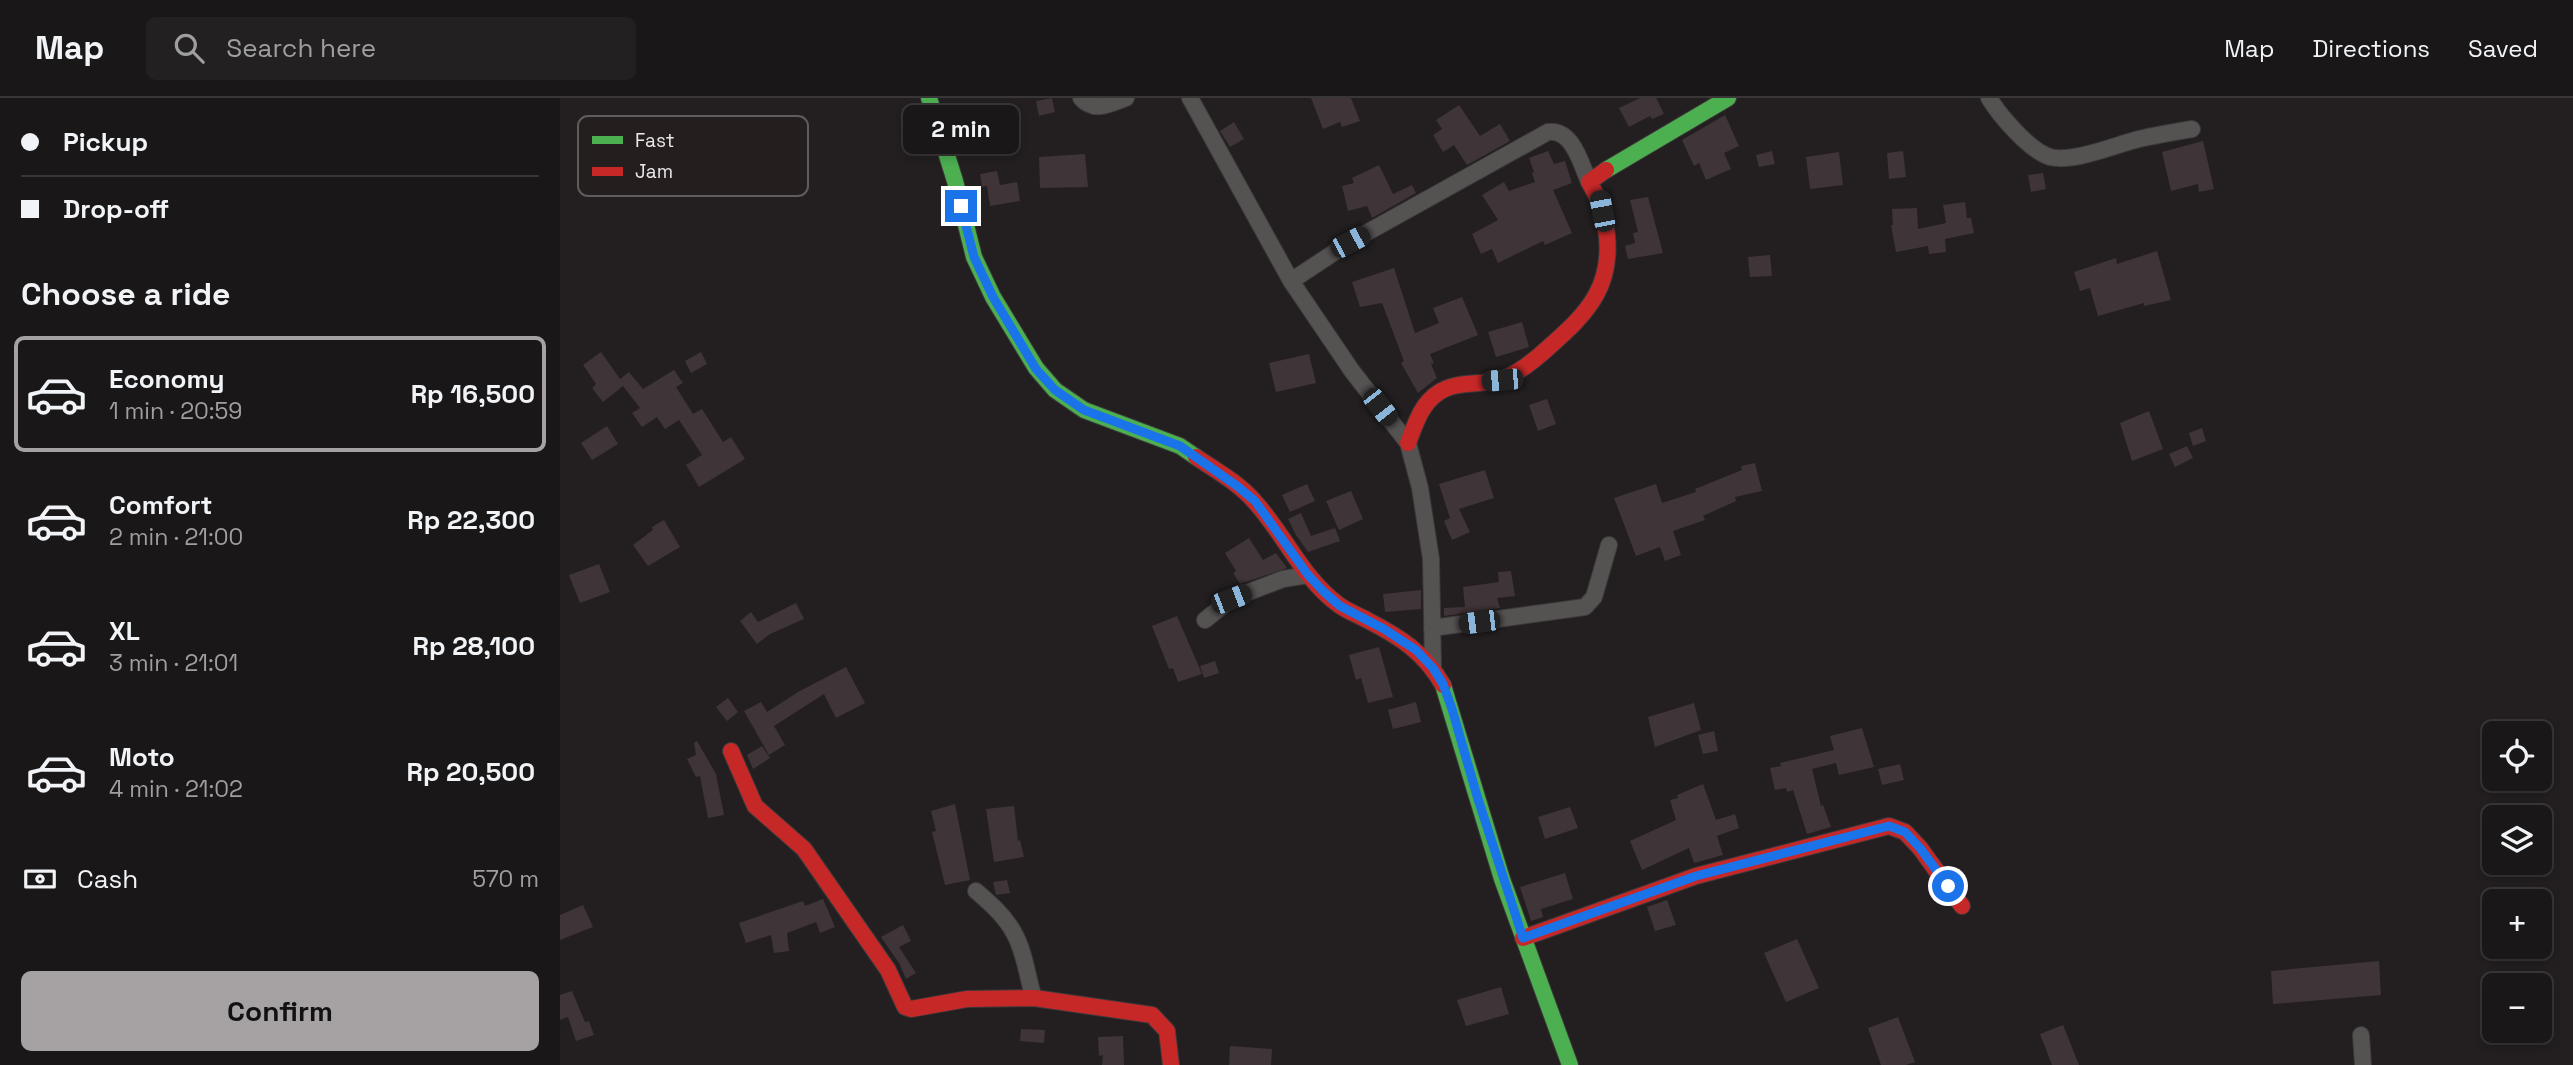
<!DOCTYPE html>
<meta charset="utf-8">
<style>
:root{--surface:#1a1718;--page:#232021;--text:#f1f3f6;--muted:#9f9fa2;--line:#383637;--accent:#a6a2a3}
body{margin:0;font-family:"Space Grotesk",sans-serif;background:var(--page);color:var(--text);height:100vh;display:flex;flex-direction:column;font-size:26px;white-space:nowrap}
*{box-sizing:border-box;margin:0}
p{font-size:23px;color:var(--muted)}
.icon{flex:none;width:38px;height:38px;fill:none;stroke:currentColor;stroke-width:2;stroke-linecap:round;stroke-linejoin:round}
.map{position:relative;flex:1;overflow:hidden}
.sheet{display:flex;flex-direction:column;background:var(--surface);width:560px}
.sheet>*{flex:none}
.banner{display:grid;align-content:center;height:154px;padding:0 21px;background:var(--surface)}
.buttons{position:absolute;left:1922px;top:623px;display:grid;gap:14px}
.buttons a{display:grid;place-items:center;width:70px;height:70px;border-radius:10px;background:var(--surface);box-shadow:0 4px 10px #0003,0 0 0 2px var(--line);font-size:35px}
.end{position:absolute;width:32px;height:32px;margin:-16px;border:9px solid #1a73e8;background:#fff;box-shadow:0 0 0 4px #fff}
.from{border-radius:50%}
.bubble{position:absolute;height:49px;border-radius:10px;background:var(--surface);box-shadow:0 4px 10px #0003,0 0 0 2px var(--line);font-size:23px;font-weight:800;line-height:49px;text-align:center}
.car{position:absolute;width:21px;height:42px;margin:-21px -10px;border-radius:9px;box-shadow:0 0 5px 2px #0007;background:linear-gradient(#222 24%,#8ab4d8 0 40%,#222 0 76%,#8ab4d8 0 86%,#222 0)}
.banner b{display:flex;align-items:center;gap:24px;height:66px;font-size:26px}
.banner b+b{border-top:2px solid var(--line)}
.banner i{width:18px;height:18px;background:var(--text)}
ul{padding:0;list-style:none}
li{display:flex;align-items:center;gap:21px;height:116px;margin:0 14px 10px;padding:0 7px;border:4px solid transparent;border-radius:10px}
li div{flex:1}
li b{display:block;font-size:26px}
li em{font-style:normal;font-weight:800}
li.selected{border-color:var(--accent)}
li>.icon{width:63px;height:63px;stroke-width:1.5}
h2{padding:0 21px;font-size:32px;line-height:84px}
.pay{display:flex;align-items:center;gap:18px;height:77px;padding:0 21px;font-size:26px}
.pay p{margin-inline-start:auto}
.button{display:flex;gap:14px;margin-top:auto;padding:14px 21px}
.button a{flex:1;height:80px;border-radius:10px;background:var(--accent);color:#111;font-size:28px;font-weight:800;line-height:80px;text-align:center}
header{display:flex;align-items:center;gap:42px;box-sizing:border-box;height:98px;padding:0 35px;background:var(--surface);border-bottom:2px solid var(--line)}
header strong{font-size:33px}
nav{display:flex;gap:38px;margin-inline-start:auto;font-size:24px}
.search{width:490px;height:63px;background:var(--page);display:flex;align-items:center;gap:18px;box-sizing:border-box;padding:0 24px;border-radius:10px;color:var(--muted);font-size:26px}
main{display:flex;flex:1;min-height:0}
.map>svg:first-child{display:block}
</style>
<header>
<strong>Map</strong>
<div class="search"><svg class="icon" aria-label="search" viewBox="0 0 24 24"><circle cx="10" cy="10" r="6"/><path d="M15 15l6 6"/></svg>Search here</div>
<nav><a>Map</a><a>Directions</a><a>Saved</a></nav>
</header>
<main>
<section class="sheet">
<div class="banner">
<b><i class="from"></i>Pickup</b>
<b><i></i>Drop-off</b>
</div>
<h2>Choose a ride</h2>
<ul>
<li class="selected"><svg class="icon" aria-label="car" viewBox="0 0 24 24"><path d="M5 17H2v-5l4-1 3-4h7l3 4 3 1v5h-3M9 17h6M6 11h13"/><circle cx="7" cy="17" r="2"/><circle cx="17" cy="17" r="2"/></svg><div><b>Economy</b><p>1 min · 20:59</p></div><em>Rp 16,500</em></li>
<li><svg class="icon" aria-label="car" viewBox="0 0 24 24"><path d="M5 17H2v-5l4-1 3-4h7l3 4 3 1v5h-3M9 17h6M6 11h13"/><circle cx="7" cy="17" r="2"/><circle cx="17" cy="17" r="2"/></svg><div><b>Comfort</b><p>2 min · 21:00</p></div><em>Rp 22,300</em></li>
<li><svg class="icon" aria-label="car" viewBox="0 0 24 24"><path d="M5 17H2v-5l4-1 3-4h7l3 4 3 1v5h-3M9 17h6M6 11h13"/><circle cx="7" cy="17" r="2"/><circle cx="17" cy="17" r="2"/></svg><div><b>XL</b><p>3 min · 21:01</p></div><em>Rp 28,100</em></li>
<li><svg class="icon" aria-label="car" viewBox="0 0 24 24"><path d="M5 17H2v-5l4-1 3-4h7l3 4 3 1v5h-3M9 17h6M6 11h13"/><circle cx="7" cy="17" r="2"/><circle cx="17" cy="17" r="2"/></svg><div><b>Moto</b><p>4 min · 21:02</p></div><em>Rp 20,500</em></li>
</ul>
<div class="pay"><svg class="icon" aria-label="cash" viewBox="0 0 24 24"><path d="M3 7h18v10H3z"/><circle cx="12" cy="12" r="2"/></svg>Cash<p>570 m</p></div>
<div class="button"><a>Confirm</a></div>
</section>
<div class="map">
<svg width="2013" height="967" viewBox="0 0 2013 967">
<rect width="100%" height="100%" fill="#231f20"/>
<path fill="#3f3438" d="M492 0 495 14 479 18 476 3Z
M751 0H791L800 23 782 29 780 24 763 31Z
M1080 0H1096L1104 16 1092 21 1090 18 1069 29 1059 10Z
M899 7 920 38 940 26 950 43 907 67 894 47 883 54 873 37 882 31 876 22Z
M1165 17 1179 48 1164 55 1171 71 1146 82 1139 65 1134 68 1122 42Z
M674 24 684 41 670 49 660 33Z
M1643 43 1654 91 1639 94 1638 86 1611 93 1602 54Z
M988 53 994 66 1005 63 1012 85 993 92 1012 135 985 147 983 143 938 165 932 151 921 156 912 136 938 122 922 97 944 84 949 93 975 84 972 75 974 74 969 60Z
M1212 53 1215 66 1199 69 1196 57Z
M1343 53 1346 79 1329 81 1327 55Z
M1279 54 1283 87 1250 91 1246 59Z
M525 56 528 89 480 90 479 59Z
M819 67 833 96 852 87 856 95 812 120 807 108 788 113 782 88 794 85 792 80Z
M437 73 440 87 457 84 460 103 430 108 427 88 422 89 420 76Z
M1483 75 1486 91 1471 94 1468 77Z
M1088 99 1103 155 1068 161 1065 148 1075 145 1073 135 1078 134 1070 102Z
M1405 104 1407 120H1411L1414 135 1385 141 1386 154 1369 156 1368 148 1336 154 1331 127H1333L1332 111 1357 110 1358 131 1386 125 1383 107Z
M1597 153 1611 202 1584 208V205L1538 218 1530 190 1520 193 1514 174 1556 160 1557 166Z
M1210 157 1212 178 1190 179 1188 159Z
M834 170 855 235 879 225 873 210 902 199 918 237 870 256 874 265 871 266 877 280 858 295 841 265 844 263 822 205 800 209 792 184Z
M962 224 969 249 936 259 928 234Z
M41 254 60 281 69 274 83 291 114 272 123 285 116 289 133 316 142 311 163 344 171 339 185 361 139 389 126 367 142 357 119 322 105 331 97 319 82 329 72 315 80 310 63 288 43 304 32 290 36 286 23 267Z
M141 254 147 266 131 275 125 263Z
M749 256 756 285 716 294 709 265Z
M987 301 996 326 978 333 969 307Z
M1589 313 1603 351 1572 363 1560 325Z
M47 328 58 346 32 362 21 345Z
M1642 330 1646 343 1633 348 1629 335Z
M1627 348 1633 360 1615 369 1609 356Z
M1195 365 1202 393 1175 399 1176 403 1143 418 1145 422 1113 433 1121 457 1105 463 1100 449 1076 458 1054 400 1096 386 1102 405 1136 394 1135 391 1182 372 1181 368Z
M925 372 934 400 899 411 910 434 892 442 884 423 890 420 879 386Z
M747 386 755 403 730 414 722 397Z
M791 393 803 421 779 432 766 403Z
M741 415 751 438 775 430 780 443 748 454 736 437 728 421Z
M104 422 120 449 88 468 73 447 93 432 92 429Z
M689 440 703 462 716 455 727 470 680 486 673 475 676 473 665 455Z
M39 466 50 494 20 505 9 477Z
M951 473 955 498 937 500 940 510 884 518V510L905 509 903 489 939 484 938 474Z
M861 492V511L825 514 823 496Z
M236 505 244 521 210 536 197 546 180 523 191 514 198 524Z
M617 518 642 576 618 584 613 570 609 571 592 528Z
M819 549 833 599 808 605 801 580 796 582 789 557Z
M655 563 659 575 644 580 640 568Z
M286 569 305 605 276 620 264 596 214 628 225 647 209 657 184 613 201 604 207 614 238 594Z
M168 600 178 614 167 623 156 609Z
M856 604 861 624 833 631 828 612Z
M1134 605 1141 632 1095 649 1088 619Z
M1302 630 1314 669 1279 677 1276 665 1252 671 1261 708 1263 707 1271 729 1247 736 1233 692 1227 694 1226 690 1215 692 1210 670 1221 668 1220 665 1274 652 1270 638Z
M1154 633 1158 653 1143 656 1138 637Z
M137 643 156 676 164 717 148 720 140 678 136 679 127 661 136 657 134 645Z
M202 648 210 660 193 671 187 657Z
M1340 666 1344 682 1322 687 1318 671Z
M1143 686 1156 722 1175 716 1179 730 1157 738 1163 757 1134 765 1129 750 1082 772 1070 743 1116 722 1110 702 1118 700 1117 697Z
M395 706 410 782 385 787 372 734 376 733 371 713Z
M454 708 458 743 460 742 464 759 434 764 426 711Z
M1010 709 1018 730 985 741 978 719Z
M1005 775 1013 801 981 811 983 819 971 823 960 789Z
M447 782 450 795 436 797 433 784Z
M263 801 275 829 260 835 256 824 227 835 229 853 214 855 211 837 186 845 179 825 243 803 245 808Z
M1107 802 1116 827 1095 833 1087 809Z
M23 807 33 829 0 842V817Z
M343 827 351 843 339 849 356 875 346 881 339 865 321 839Z
M1237 841 1259 890 1226 904 1204 855Z
M1819 863 1821 897 1713 906 1711 873Z
M941 889 949 916 906 928 897 902Z
M12 893 25 924 29 923 34 937 16 943 8 919 0 922V897Z
M1338 919 1355 964 1346 967H1321L1308 930Z
M1503 927 1519 967H1492L1480 936Z
M461 931 485 932 484 945 460 943Z
M563 938 564 967H542L543 957 539 958 538 939Z
M670 948 712 951 711 967H669Z"/>
<g fill="none" stroke-linecap="round" stroke-linejoin="round">
<g stroke="#3d393a" stroke-width="18">
<path id="street" d="M521 0C534 15 550 6 566 0
M630 0 731 183 792 273 848 345 860 390 871 461 873 570
M1429 0C1440 18 1470 53 1490 59 1513 65 1555 47 1579 41 1597 37 1614 34 1632 31
M731 183 790 144 988 34C1013 31 1021 66 1029 84
M645 522 671 501 723 481 748 477
M872 530 1025 509 1034 499 1049 447
M416 793C430 805 445 818 454 835 465 854 467 879 474 900
M1801 937 1803 967"/>
</g>
<g stroke="#3d393a" stroke-width="18">
<path id="fast" d="M369 0 395 83 414 159 433 199 476 270 495 292 524 312 620 348 636 359
M1046 72 1168 0
M883 587 942 781 1010 967"/>
</g>
<g stroke="#3d393a" stroke-width="18">
<path id="jam" d="M848 345C855 327 861 306 878 295 898 281 924 289 945 280 962 273 976 261 989 249 1006 234 1025 217 1036 197 1055 163 1049 116 1029 84L1046 72
M636 359C655 372 679 385 695 404 725 437 742 480 779 507 787 513 798 517 807 522 840 539 864 554 883 587
M171 653 195 708 244 751 328 872 345 909 351 911 407 901 474 900 592 917 607 933 611 967
M963 840 1136 778 1329 728 1345 734 1360 750 1402 808"/>
</g>
<use href="#street" stroke="#555252" stroke-width="16"/>
<use href="#fast" stroke="#4caf50" stroke-width="16"/>
<use href="#jam" stroke="#c62828" stroke-width="16"/>
</g>
<g fill="none" stroke-linecap="round" stroke-linejoin="round">
<path stroke="#1a73e8" stroke-width="9" d="M401 108 414 159 433 199 476 271 495 292 524 312 620 348 677 388 695 403 748 477 764 494 780 508 824 531 856 552 873 570 883 586 892 611 917 698 963 840 1136 778 1329 728 1345 734 1360 750 1388 788"/>
</g>
<rect x="18" y="18" width="230" height="80" rx="10" fill="#241e1f" stroke="#605b5c" stroke-width="2"/>
<rect x="32" y="38" width="31" height="8" fill="#4caf50"/>
<rect x="32" y="69" width="31" height="9" fill="#c62828"/>
<g font-size="19" fill="#ece8e9">
<text x="75" y="49">Fast</text>
<text x="75" y="80">Jam</text>
</g>
</svg>
<div class="buttons">
<a><svg class="icon" aria-label="locate" viewBox="0 0 24 24"><circle cx="12" cy="12" r="6"/><path d="M12 2v4M12 18v4M2 12h4M18 12h4"/></svg></a>
<a><svg class="icon" aria-label="layers" viewBox="0 0 24 24"><path d="M12 4l9 5-9 5-9-5zM3 14l9 5 9-5"/></svg></a>
<a>+</a>
<a>−</a>
</div>
<i class="end from" style="left:1388px;top:788px"></i>
<i class="end" style="left:401px;top:108px"></i>
<div class="bubble" style="left:343px;top:7px;width:116px">2 min</div>
<i class="car" style="left:1042px;top:113px;rotate:349deg"></i>
<i class="car" style="left:790px;top:144px;rotate:62deg"></i>
<i class="car" style="left:942px;top:282px;rotate:265deg"></i>
<i class="car" style="left:820px;top:309px;rotate:142deg"></i>
<i class="car" style="left:671px;top:501px;rotate:69deg"></i>
<i class="car" style="left:919px;top:524px;rotate:263deg"></i>
</div>
</main>
